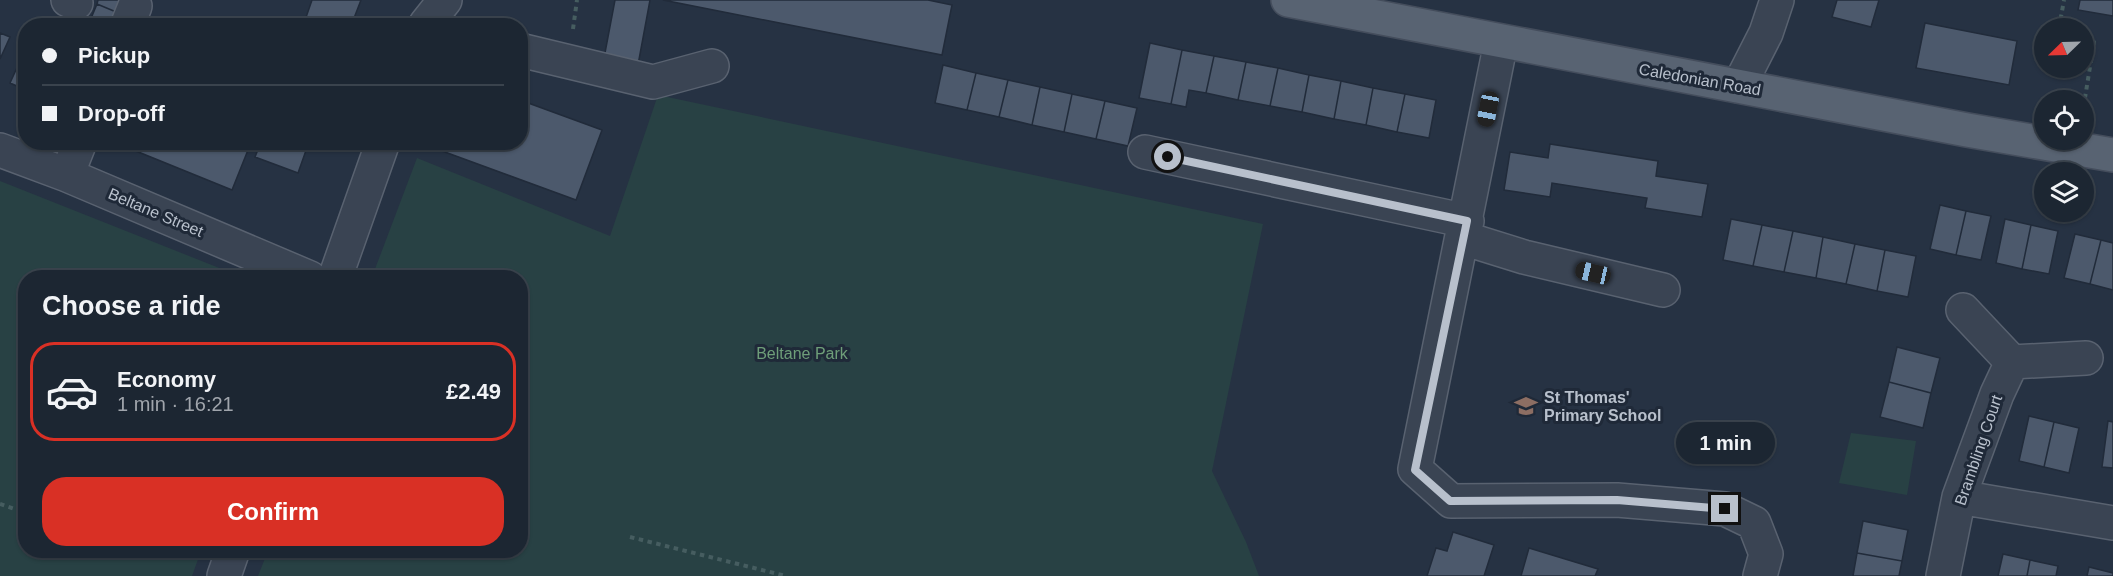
<!DOCTYPE html>
<meta charset="utf-8">
<style>
:root{--surface:#1c2632;--page:#29323e;--text:#f1f3f6;--muted:#a0a5ac;--line:#3a434d;--accent:#d93025}
body{margin:0;font-family:Arial,sans-serif;background:var(--page);color:var(--text);height:100vh;display:flex;flex-direction:column;font-size:22px;white-space:nowrap}
*{box-sizing:border-box;margin:0}
p{font-size:20px;color:var(--muted)}
.icon{flex:none;width:33px;height:33px;fill:none;stroke:currentColor;stroke-width:2;stroke-linecap:round;stroke-linejoin:round}
.map{position:relative;flex:1;overflow:hidden}
.panel{position:absolute;left:18px;top:270px;width:510px;height:288px;display:flex;flex-direction:column;background:var(--surface);border-radius:24px;box-shadow:0 2px 4px #0004,0 0 0 2px var(--line)}
.panel>*{flex:none}
.guide{position:absolute;left:18px;top:18px;width:510px;height:132px;border-radius:24px;box-shadow:0 2px 4px #0004,0 0 0 2px var(--line);display:grid;align-content:center;height:132px;padding:0 24px;background:var(--surface)}
.needle{width:39px;rotate:247deg}
.controls{position:absolute;left:2034px;top:18px;display:grid;gap:12px}
.controls a{display:grid;place-items:center;width:60px;height:60px;border-radius:50%;background:var(--surface);box-shadow:0 2px 4px #0004,0 0 0 2px var(--line);font-size:30px}
.end{position:absolute;width:27px;height:27px;margin:-14px;border:8px solid #b8c0cc;background:#111;box-shadow:0 0 0 3px #111}
.from{border-radius:50%}
.bubble{position:absolute;height:42px;border-radius:21px;background:var(--surface);box-shadow:0 2px 4px #0004,0 0 0 2px var(--line);font-size:20px;font-weight:800;line-height:42px;text-align:center}
.car{position:absolute;width:18px;height:36px;margin:-18px -9px;border-radius:8px;box-shadow:0 0 4px 2px #0007;background:linear-gradient(#222 24%,#8ab4d8 0 40%,#222 0 76%,#8ab4d8 0 86%,#222 0)}
.guide b{display:flex;align-items:center;gap:21px;height:57px;font-size:22px}
.guide b+b{border-top:2px solid var(--line)}
.guide i{width:15px;height:15px;background:var(--text)}
ul{padding:0;list-style:none}
li{display:flex;align-items:center;gap:18px;height:99px;margin:0 12px 9px;padding:0 12px;border:3px solid transparent;border-radius:24px}
li div{flex:1}
li b{display:block;font-size:22px}
li em{font-style:normal;font-weight:800}
li.on{border-color:var(--accent)}
li>.icon{width:54px;height:54px;stroke-width:1.5}
h2{padding:0 24px;font-size:27px;line-height:72px}
.primary-button{display:flex;gap:12px;margin-top:auto;padding:12px 24px}
.primary-button a{flex:1;height:69px;border-radius:24px;background:var(--accent);color:#fff;font-size:24px;font-weight:800;line-height:69px;text-align:center}
.map>svg:first-child{display:block}
</style>
<div class="map">
<svg width="2113" height="576" viewBox="0 0 2113 576">
<rect width="100%" height="100%" fill="#263243"/>
<path fill="#284144" d="M658 95 1263 224 1212 471 1246 542 1259 576H258L268 551 520 550V278L372 277 417 158 610 236Z
M0 181 242 277 26 278V550L201 551 192 576H0Z
M1851 433 1916 441 1907 495 1839 483Z"/>
<path fill="#4c596c" stroke="#212b3a" stroke-width="1.5" d="M98 0H120L126 3 121 14 97 4Z
M312 0H361L351 26H303Z
M615 0H650L638 65 604 58Z
M663 0H928L952 5 942 55Z
M1837 0H1879L1871 27 1832 17Z
M2080 0H2113V16L2078 10Z
M97 4 121 14 114 26 92 16Z
M92 16 114 26H88Z
M1925 23 2017 41 2009 85 1916 68Z
M0 33 10 37 0 59Z
M1150 43 1182 50 1171 104 1139 98Z
M26 48V90L10 83Z
M1182 50 1214 56 1206 93 1189 90 1186 107 1171 104Z
M1214 56 1246 62 1238 100 1206 93Z
M1246 62 1278 68 1270 106 1238 100Z
M943 65 976 73 967 110 935 103Z
M1278 68 1309 75 1302 112 1270 106Z
M976 73 1008 80 999 117 967 110Z
M1309 75 1341 81 1334 119 1302 112Z
M1008 80 1040 87 1032 125 999 117Z
M1341 81 1373 88 1366 125 1334 119Z
M1040 87 1072 94 1064 132 1032 125Z
M1373 88 1405 94 1397 132 1366 125Z
M1072 94 1105 101 1096 139 1064 132Z
M1405 94 1436 100 1429 138 1397 132Z
M520 100 602 130 576 200 423 144 520 142Z
M1105 101 1137 108 1128 146 1096 139Z
M134 142H230L248 150 232 190 131 149Z
M261 142H309L298 173 255 157Z
M1550 144 1658 161 1656 176 1708 184 1702 217 1645 208 1647 198 1552 183 1550 197 1504 190 1510 152 1548 158Z
M1940 205 1966 211 1956 255 1930 249Z
M1966 211 1991 216 1981 260 1956 255Z
M1731 219 1762 225 1753 266 1723 260Z
M2005 219 2031 225 2022 269 1996 263Z
M1762 225 1793 231 1784 272 1753 266Z
M2031 225 2058 231 2049 274 2022 269Z
M1793 231 1823 237 1816 278 1784 272Z
M2075 234 2101 240 2090 284 2064 278Z
M1823 237 1855 244 1846 284 1816 278Z
M2101 240 2113 243V290L2090 284Z
M1855 244 1885 250 1877 291 1846 284Z
M1885 250 1916 256 1908 297 1877 291Z
M1897 347 1940 358 1931 393 1889 382Z
M1889 382 1931 393 1923 428 1880 417Z
M2029 416 2054 422 2044 467 2019 461Z
M2108 421 2113 422V468L2102 467Z
M2054 422 2079 428 2069 473 2044 467Z
M1863 521 1908 530 1902 561 1857 553Z
M1453 532 1494 545 1484 576H1427L1436 548 1447 551Z
M1529 548 1598 569 1595 576H1521Z
M1857 553 1902 561 1899 576H1853Z
M2003 554 2030 560 2027 576H1998Z
M2030 560 2058 566 2056 576H2027Z
M2089 567 2113 573V576H2087Z"/>
<g fill="none" stroke-linecap="round" stroke-linejoin="round">
<g stroke="#596270" stroke-width="36">
<path id="minor" d="M68 0 76 3
M426 24 445 0
M127 26 135 6
M1501 42 1415 469 1451 501 1617 500 1725 509 1754 523 1766 554 1760 576
M520 50 653 82 712 66
M1739 86 1766 33 1777 0
M0 150 67 175 310 278
M1145 152 1467 221
M67 175 80 142
M1463 238 1524 257 1663 290
M335 278 383 142
M2012 362 2086 358
M1959 497 2113 523
M224 576 233 550
M1943 576 1959 497 1997 394 2012 362 1963 310"/>
</g>
<g stroke="#444d5c" stroke-width="36">
<path id="major" d="M1288 0 1967 130 2113 155"/>
</g>
<path stroke="#465d60" stroke-width="4" stroke-dasharray="4.5 4.5" stroke-linecap="butt" d="M2059 28 2064 0
M573 29 577 0
M2084 39 2094 42 2084 104
M0 504 26 513
M630 537 786 576"/>
<use href="#minor" stroke="#3a4453" stroke-width="33"/>
<use href="#major" stroke="#586372" stroke-width="33"/>
</g>
<g fill="none" stroke-linecap="round" stroke-linejoin="round">
<path stroke="#b8c0cc" stroke-width="8" d="M1168 157 1467 221 1415 470 1450 501 1617 500 1725 509"/>
</g>
<defs>
<g id="school-bare" transform="scale(1.8)"><path d="M0-5L7-2L0 1L-7-2ZM-4 1L0 2.5L4 1V4Q0 6-4 4Z" fill="#8d6e63" stroke="#1f2938" stroke-width="2.5" paint-order="stroke"/></g>
</defs>
<g fill-rule="evenodd">
<use href="#school-bare" x="1526" y="406"/>
</g>
<g text-anchor="middle" stroke-width="6" stroke-linejoin="round" paint-order="stroke">
<g font-size="16" fill="#b8c0cc" stroke="#1f2938">
<text transform="translate(1700 79) rotate(10)" y="6">Caledonian Road</text>
<text transform="translate(156 212) rotate(23)" y="6">Beltane Street</text>
<text transform="translate(1978 450) rotate(-71)" y="6">Brambling Court</text>
</g>
<g font-size="16" fill="#6e9e79" stroke="#1f2938">
<text x="802" y="359">Beltane Park</text>
</g>
<g font-size="16" font-weight="bold" fill="#b8c0cc" stroke="#1f2938" text-anchor="start">
<text x="1544" y="403">St Thomas'<tspan x="1544" dy="18">Primary School</tspan></text>
</g>
</g>
</svg>
<div class="controls">
<a><svg class="needle" viewBox="-14 -14 28 28"><path d="M0-13l5 13h-10z" fill="#e53935"/><path d="M0 13l5-13h-10z" fill="#a0a5ac"/></svg></a>
<a><svg class="icon" aria-label="locate" viewBox="0 0 24 24"><circle cx="12" cy="12" r="6"/><path d="M12 2v4M12 18v4M2 12h4M18 12h4"/></svg></a>
<a><svg class="icon" aria-label="layers" viewBox="0 0 24 24"><path d="M12 4l9 5-9 5-9-5zM3 14l9 5 9-5"/></svg></a>
</div>
<i class="end from" style="left:1168px;top:157px"></i>
<i class="end" style="left:1725px;top:509px"></i>
<div class="bubble" style="left:1676px;top:422px;width:99px">1 min</div>
<i class="car" style="left:1488px;top:109px;rotate:191deg"></i>
<i class="car" style="left:1593px;top:273px;rotate:283deg"></i>
<div class="guide">
<b><i class="from"></i>Pickup</b>
<b><i></i>Drop-off</b>
</div>
<section class="panel">
<h2>Choose a ride</h2>
<ul>
<li class="on"><svg class="icon" aria-label="car" viewBox="0 0 24 24"><path d="M5 17H2v-5l4-1 3-4h7l3 4 3 1v5h-3M9 17h6M6 11h13"/><circle cx="7" cy="17" r="2"/><circle cx="17" cy="17" r="2"/></svg><div><b>Economy</b><p>1 min · 16:21</p></div><em>£2.49</em></li>
</ul>
<div class="primary-button"><a>Confirm</a></div>
</section>
</div>
